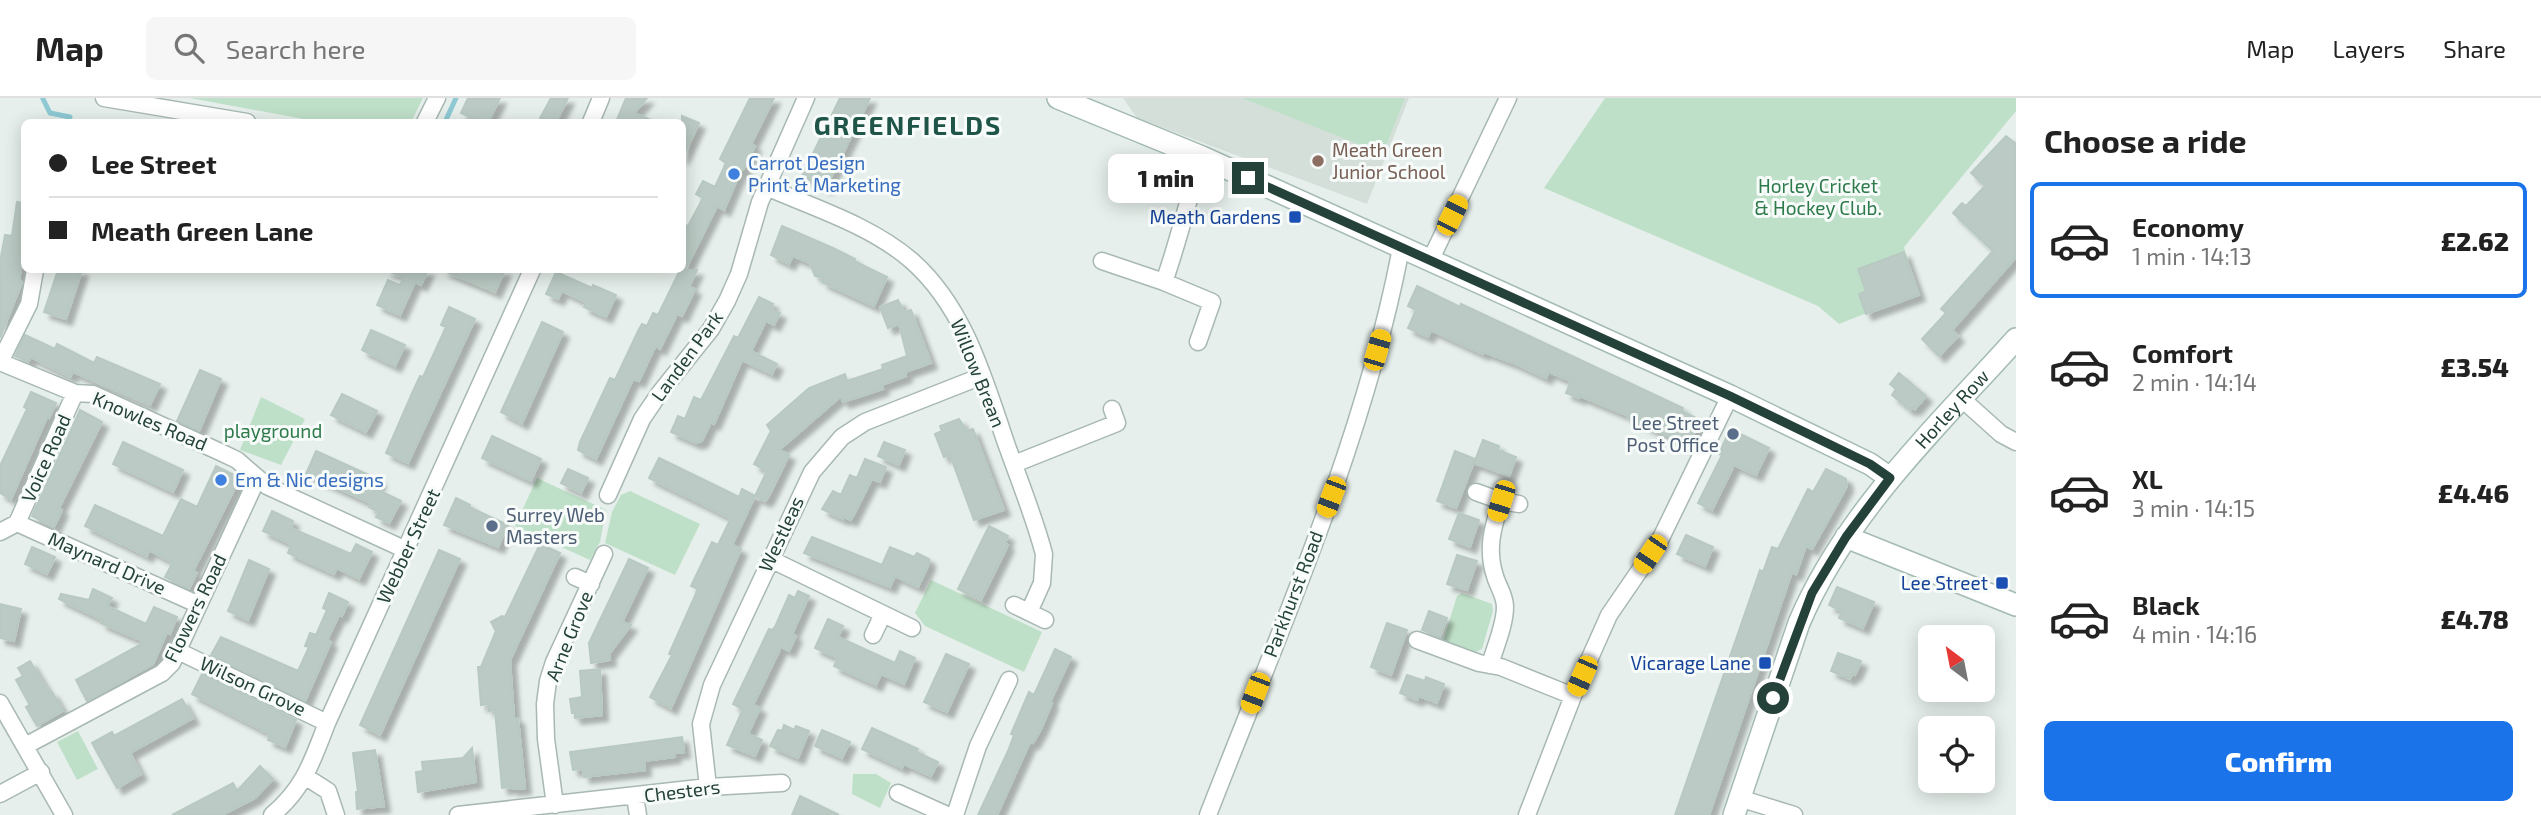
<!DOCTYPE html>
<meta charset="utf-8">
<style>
:root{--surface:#fff;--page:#f6f6f6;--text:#222;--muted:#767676;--line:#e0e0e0;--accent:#1a73e8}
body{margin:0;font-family:"Exo 2",sans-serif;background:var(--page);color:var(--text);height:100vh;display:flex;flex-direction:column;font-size:26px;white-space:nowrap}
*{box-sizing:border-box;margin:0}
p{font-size:23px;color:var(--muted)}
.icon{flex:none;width:38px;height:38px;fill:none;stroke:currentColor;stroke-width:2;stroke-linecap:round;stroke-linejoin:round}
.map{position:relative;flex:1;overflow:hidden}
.drawer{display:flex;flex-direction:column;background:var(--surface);width:525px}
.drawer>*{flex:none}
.guide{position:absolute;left:21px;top:21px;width:665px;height:154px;border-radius:10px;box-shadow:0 4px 18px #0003;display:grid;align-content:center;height:154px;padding:0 28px;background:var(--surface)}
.needle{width:46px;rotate:328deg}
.tools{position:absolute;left:1918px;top:527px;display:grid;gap:14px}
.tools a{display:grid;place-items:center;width:77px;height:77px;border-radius:10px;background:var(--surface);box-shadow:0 4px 18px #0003;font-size:35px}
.end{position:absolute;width:32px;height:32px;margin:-16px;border:9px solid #24423a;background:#fff;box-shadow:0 0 0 4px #fff}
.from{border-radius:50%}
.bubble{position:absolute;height:49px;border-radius:10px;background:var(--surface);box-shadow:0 4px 18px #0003;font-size:23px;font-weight:800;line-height:49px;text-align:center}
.car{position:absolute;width:21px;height:42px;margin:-21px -10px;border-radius:9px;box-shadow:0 0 5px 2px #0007;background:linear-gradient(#f5c518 24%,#345 0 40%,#f5c518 0 76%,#345 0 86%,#f5c518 0)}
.guide b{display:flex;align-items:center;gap:24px;height:66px;font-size:26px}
.guide b+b{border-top:2px solid var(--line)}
.guide i{width:18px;height:18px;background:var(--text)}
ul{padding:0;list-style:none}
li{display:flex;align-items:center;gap:21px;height:116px;margin:0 14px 10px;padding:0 14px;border:4px solid transparent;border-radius:10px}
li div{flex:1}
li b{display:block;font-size:26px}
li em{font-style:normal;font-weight:800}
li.active{border-color:var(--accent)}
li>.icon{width:63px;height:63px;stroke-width:1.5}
h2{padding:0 28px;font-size:32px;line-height:84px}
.button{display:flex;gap:14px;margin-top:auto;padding:14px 28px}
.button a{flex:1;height:80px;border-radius:10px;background:var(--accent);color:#fff;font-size:28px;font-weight:800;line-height:80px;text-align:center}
header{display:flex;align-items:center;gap:42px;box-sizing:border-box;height:98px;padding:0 35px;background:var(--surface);border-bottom:2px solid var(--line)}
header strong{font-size:33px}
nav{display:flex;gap:38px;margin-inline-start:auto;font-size:24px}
.search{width:490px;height:63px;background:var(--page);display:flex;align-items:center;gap:18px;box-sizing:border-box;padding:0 24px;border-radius:10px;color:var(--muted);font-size:26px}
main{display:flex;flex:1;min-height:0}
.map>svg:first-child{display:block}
</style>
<header>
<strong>Map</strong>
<div class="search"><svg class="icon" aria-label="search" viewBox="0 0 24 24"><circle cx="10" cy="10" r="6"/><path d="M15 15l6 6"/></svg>Search here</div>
<nav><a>Map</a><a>Layers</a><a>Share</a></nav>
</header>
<main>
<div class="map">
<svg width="2016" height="717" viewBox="0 0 2016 717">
<defs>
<filter id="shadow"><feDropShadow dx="6" dy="6" stdDeviation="2" flood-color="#0004"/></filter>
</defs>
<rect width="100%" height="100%" fill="#e6efeb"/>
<path fill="#d4dfda" d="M1123 0H1409L1367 106 1137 20Z"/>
<path fill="#bfe0c8" d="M190 0H423L411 24H320Z
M1242 0H1405L1383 56Z
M1605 0H2016V13L1904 149 1917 195 1839 226 1818 208 1544 90Z
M261 299 305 321 281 367 240 352Z
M537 380 606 412 600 444 590 462 515 428Z
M630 393 700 426 675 477 605 445 612 414 621 397Z
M931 482 1042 534 1024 574 925 528 915 515Z
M1462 495 1492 506 1493 513 1482 551 1474 555 1443 543 1457 498Z
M78 633 98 671 77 682 57 644Z
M853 676H876L891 685 880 710 852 696Z"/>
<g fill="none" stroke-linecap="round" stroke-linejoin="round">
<path stroke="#8ec9d4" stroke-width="5" d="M43 1 50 15 70 19
M445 24 456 0"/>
</g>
<path fill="#bbcac4" stroke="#b8c9c2" stroke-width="2" filter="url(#shadow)" d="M468 0H500L488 24H481L461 15Z
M551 0H568L556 24H538Z
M626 0H647L634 15 656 24H616Z
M750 0H774L751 46 755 48 743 72H741L724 112 717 108 685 172H697L689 189 695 191 682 218 677 216 660 251 656 248 653 253 639 283 633 281 596 361 578 352 580 344 610 280 615 282 638 233 642 226 647 228 653 215 658 217 680 172H682V126L688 128 703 100 696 96 703 83 715 89 726 65 720 61Z
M840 0H870L826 90 802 78Z
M682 18 699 25 682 61Z
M2006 38 2016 46V159L1952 232 1958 238 1939 258 1922 241 1946 215 1941 211 1993 153 1953 115 1962 105 1966 108 1985 88 1971 75Z
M17 104 24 105V152L19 183 22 184 0 240V164L5 137 12 138Z
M782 128 833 150 855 161 854 163 887 179 874 208 822 184 824 180 815 178 810 165 793 158 789 166 771 157Z
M1904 154 1919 197 1866 216 1859 196 1866 193 1858 171Z
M58 172H82L66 221 44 214Z
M385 172H428L421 187 415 184 400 217 377 207 388 182 400 187 404 179Z
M442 172H505L495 194Z
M556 174 592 190 593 187 616 197 606 219 584 209 586 204 562 193 558 201 546 196Z
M1417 188 1460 209 1461 206 1683 310 1682 313 1700 322 1688 349 1672 342 1673 340 1628 320 1629 318 1580 298 1579 300 1566 295 1571 283 1549 274 1546 280 1516 266 1484 254 1483 256 1431 232 1428 239 1408 230 1416 212 1408 208Z
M759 199 773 206 770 211 780 215 774 227 766 223 751 253 777 266 772 276 742 262 714 326 711 324 702 343 696 345 671 334 678 318 685 321 694 299 701 302 734 238 738 240Z
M898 202 904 214 911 212 931 265 905 274 906 278 881 287 883 291 843 304 841 298 779 352 789 357 768 400 765 403 755 398 767 373 754 366 771 333 767 327 809 290 845 276 847 283 883 271 882 267 907 258 899 226 888 230 880 209Z
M449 209 475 221 408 365 386 355 413 293 420 278 423 279 446 229 441 227Z
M542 224 563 234 522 325 501 314Z
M371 232 405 247 395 268 362 252Z
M25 237 55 251 57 246 94 265 97 259 160 286 150 307 73 274 70 279 31 259 28 264 15 258Z
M200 272 221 281 199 333 177 323Z
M1899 275 1926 298 1915 311 1913 309 1910 312 1892 297 1896 291 1890 286Z
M31 294 56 305 49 320 47 319 11 401 0 395V368L27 311 24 309Z
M342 296 377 313 366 334 331 317Z
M80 312 102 324 59 410 62 412 54 429 32 418Z
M959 321 967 333 973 331 1004 412 974 422 950 357 944 359 935 336 942 333 940 328Z
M1730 331 1769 350 1756 377 1734 367 1712 412 1698 405 1722 357 1719 356Z
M492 338 541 361 531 383 482 360Z
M1483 342 1499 348 1498 352 1516 359 1509 378 1474 365Z
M123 344 183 372 173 394 113 366Z
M884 344 905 352 899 367 878 358Z
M316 353 380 382 376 391 401 403 389 425 376 419 379 414 369 409 371 405 306 376Z
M1455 353 1475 361 1456 410 1437 403Z
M659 360 739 399 742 391 755 398 732 447 741 451 671 610 650 599 672 557 669 556 698 491 691 488 712 444 718 447 731 420 649 380Z
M865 361 886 369 880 384 872 381 851 422 844 419 843 421 822 411 833 393 841 397 850 377 857 380Z
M216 368 240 380 193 473 197 475 189 491 165 479 173 464 149 452 147 458 85 428 95 407 163 438 181 401 197 409Z
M568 371 588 380 581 395 561 385Z
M1826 371 1846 381 1847 388 1812 451 1806 448 1796 476 1792 474 1709 717H1675L1760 472 1763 474 1772 449 1778 451 1808 391 1813 394Z
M456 400 470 407 469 409 508 427 498 449 444 427Z
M272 413 293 423 291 430 351 456 356 446 372 454 359 481 337 470 334 476 288 455 291 446 263 433Z
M1459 415 1479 422 1470 449 1449 441Z
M989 428 1008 438 1005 445 1008 447 981 502 958 491Z
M1686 437 1713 449 1705 468 1677 456Z
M812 439 882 467 890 449 914 459 917 455 929 461V466L918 489 895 478 890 489 804 455Z
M540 446 560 455 510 562 514 620H518L525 690 512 691V689L502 690 495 612 489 613 488 606 481 607 478 569H481L496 533 491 524 502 518 505 519Z
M32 449 55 459 47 476 25 466Z
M439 452 460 461 380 637 360 627Z
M1457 457 1477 463 1467 492 1447 486Z
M629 461 648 470 622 524 631 527 609 556 610 562 591 565 589 545Z
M249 462 269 471 248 522 228 513Z
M1837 489 1874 504 1863 530 1839 520 1842 513 1829 507Z
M93 491 112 500 107 508 146 526 154 509 177 519 170 536 167 534 153 566 87 603 76 582 145 544 101 525 103 522 59 501 61 496 89 502Z
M798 493 809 498 792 536 796 538 789 553 781 549 753 607 760 610 748 636 762 642 755 658 727 647 743 611 733 606 769 531 772 532 775 529 789 497 795 500Z
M329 495 348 504 342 518 339 517 327 542 331 544 305 603 211 557 221 539 298 573 309 549 305 548 310 535 316 537 327 512 323 510Z
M0 506 21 511 14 543 0 540Z
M1429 513 1447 520 1440 539 1422 532Z
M828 521 843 528 838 539 895 565 900 553 915 560 904 586 881 576 876 587 834 568 838 560 815 550Z
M1387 525 1407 532 1391 577 1371 569Z
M1055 551 1071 559 1050 604 1052 605 1041 631 1033 645 1030 644 997 717H978L1008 653 1014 637 1011 636 1029 594 1034 597Z
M1838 555 1861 563 1855 577 1852 576 1850 581 1831 573Z
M946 556 969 566 947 614 924 604Z
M30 563 49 595 52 594 63 613 37 628 26 609 30 607 16 582 23 578 18 570Z
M600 571 602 617 575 620V615H572L570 601 582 599 580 573Z
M202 576 296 622 285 649 268 642 270 636 192 596Z
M1407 577 1425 583 1426 579 1444 586 1437 605 1419 598 1417 602 1400 595Z
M182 601 193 620 130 655 141 676 117 690 92 645 112 634 114 638Z
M784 627 794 632 796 628 809 633 798 660 770 648 778 632 782 633Z
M872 630 918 651 916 654 938 664 931 678 904 666 902 670 862 651Z
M822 632 850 644 842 660 815 648Z
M682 639 684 654 674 655 675 659 644 663 645 672 584 679 583 671 573 672 570 654Z
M472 650 476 684 418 694 416 674 423 673 422 664 463 660Z
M375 652 384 708 357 711 356 694H358L353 655Z
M260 668 273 681 255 700 222 717H172L233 685 237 693Z
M800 698 839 717H792Z"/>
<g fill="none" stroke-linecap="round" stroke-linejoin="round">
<g stroke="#a8b8b2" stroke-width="19">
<path id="street" d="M104 0 247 24
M425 24 437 0
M591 24 601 0
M766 89C815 110 872 128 912 163 965 210 984 281 1006 345 1019 382 1034 418 1044 456L1042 485 1029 514
M1102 163 1164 184 1212 204 1198 244
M1430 163 1508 0
M1164 184C1179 142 1188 100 1202 59
M0 264 75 295 93 296 218 353 237 362 267 388 406 452
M0 264 29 206 35 172
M1962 301 2001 336 2016 344
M1014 366 1117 325 1112 311
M1476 394 1501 403 1519 406
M608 397 642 321 659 296 711 231 727 203 739 176 760 104 806 0
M17 425 197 506
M17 425 75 295
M0 434 17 425
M770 461 912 530
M575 479 591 486
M1014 507 1045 522
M873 537 883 516
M1417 542 1479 565 1501 569 1573 598
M178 553 327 625
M1490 567C1495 549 1505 527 1505 509 1505 497 1498 489 1495 478 1486 451 1493 429 1501 403
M0 605 64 717
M25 648 162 575 172 565 257 381
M306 679 328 693 336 717
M708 689 701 626 712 587 812 374 842 339 865 324 982 278
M898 695 947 717
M0 696 41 674
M635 699 638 717
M1739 700 1794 717
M555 707 546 641 545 606 548 583 554 564 604 456
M272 717C305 689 312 663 327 625L532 172
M458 717 708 689 782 685
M955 717 978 648 1009 582
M1208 717C1279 534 1364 344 1401 150
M1527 717 1573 598 1609 517 1659 444 1730 298"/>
</g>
<g stroke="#a4bbb3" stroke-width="24">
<g id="secondary">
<path d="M1058 0 1202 59 1730 298 1870 366 1890 380"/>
<path d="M1846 439 2016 507"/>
<path id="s1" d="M1734 717 1799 525C1846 414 1937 329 2016 241"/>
</g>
</g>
<use href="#street" stroke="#fff" stroke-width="16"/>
<use href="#secondary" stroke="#fff" stroke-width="21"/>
</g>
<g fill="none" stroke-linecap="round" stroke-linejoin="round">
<path stroke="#24423a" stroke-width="9" d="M1248 80 1730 298 1870 366 1890 380 1846 439 1812 495 1773 600"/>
</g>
<circle fill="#8d6e63" stroke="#f7fbf9" stroke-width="2.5" cx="1318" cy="63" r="7"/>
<g fill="#3f7fe0" stroke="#f7fbf9" stroke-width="2.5">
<circle cx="734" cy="76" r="7"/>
<circle cx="221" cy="382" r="7"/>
</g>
<g fill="#1a4fb4" stroke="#f7fbf9" stroke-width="2.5">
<rect x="1288" y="112" width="14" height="14" rx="3.5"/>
<rect x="1995" y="478" width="14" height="14" rx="3.5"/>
<rect x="1758" y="558" width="14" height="14" rx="3.5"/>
</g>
<g fill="#5c6f8a" stroke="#f7fbf9" stroke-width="2.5">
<circle cx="1733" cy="336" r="7"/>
<circle cx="492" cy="428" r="7"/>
</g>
<g text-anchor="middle" stroke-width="6" stroke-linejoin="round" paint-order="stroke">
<g font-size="19" fill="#785e54" stroke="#f7fbf9" text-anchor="start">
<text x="1332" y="59">Meath Green<tspan x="1332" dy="22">Junior School</tspan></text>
</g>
<g font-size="19" fill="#366cbe" stroke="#f7fbf9" text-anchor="start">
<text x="748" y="72">Carrot Design<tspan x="748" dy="22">Print &amp; Marketing</tspan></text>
<text x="235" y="389">Em &amp; Nic designs</text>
</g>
<g font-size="19" fill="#2d7a4b" stroke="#f7fbf9">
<text x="1818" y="95">Horley Cricket<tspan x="1818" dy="22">&amp; Hockey Club.</tspan></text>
<text x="273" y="340">playground</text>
</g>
<g font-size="19" fill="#164399" stroke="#f7fbf9" text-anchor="end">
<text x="1281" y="126">Meath Gardens</text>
<text x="1988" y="492">Lee Street</text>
<text x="1751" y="572">Vicarage Lane</text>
</g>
<g font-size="19" fill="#24423a" stroke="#f7fbf9">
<text transform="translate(687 258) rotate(-54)" y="7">Landen Park</text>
<text transform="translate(978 275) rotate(68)" y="7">Willow Brean</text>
<text dy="7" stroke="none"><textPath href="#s1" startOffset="467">Horley Row</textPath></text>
<text transform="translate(150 323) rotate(23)" y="7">Knowles Road</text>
<text transform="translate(46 360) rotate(-66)" y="7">Voice Road</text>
<text transform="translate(781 436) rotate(-65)" y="7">Westleas</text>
<text transform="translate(408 448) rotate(-65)" y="7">Webber Street</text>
<text transform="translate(107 465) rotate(24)" y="7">Maynard Drive</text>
<text transform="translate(1293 496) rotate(-69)" y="7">Parkhurst Road</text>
<text transform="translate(195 510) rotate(-64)" y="7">Flowers Road</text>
<text transform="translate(569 538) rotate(-68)" y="7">Arne Grove</text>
<text transform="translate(253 588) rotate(25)" y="7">Wilson Grove</text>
<text transform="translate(682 693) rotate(-7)" y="7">Chesters</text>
</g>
<g font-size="19" fill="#4e5e75" stroke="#f7fbf9" text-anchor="end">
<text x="1719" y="332">Lee Street<tspan x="1719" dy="22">Post Office</tspan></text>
<text x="506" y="424" text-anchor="start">Surrey Web<tspan x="506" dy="22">Masters</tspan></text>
</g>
<g font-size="26" font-weight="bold" letter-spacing="2" fill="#1f5548" stroke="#f7fbf9">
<text x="908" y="37">GREENFIELDS</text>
</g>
</g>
</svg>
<div class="tools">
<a><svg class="needle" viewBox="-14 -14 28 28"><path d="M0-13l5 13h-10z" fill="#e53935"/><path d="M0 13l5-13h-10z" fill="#767676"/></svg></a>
<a><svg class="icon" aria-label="locate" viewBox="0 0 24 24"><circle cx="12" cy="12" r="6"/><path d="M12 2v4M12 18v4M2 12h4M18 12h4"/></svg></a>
</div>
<i class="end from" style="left:1773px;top:600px"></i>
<i class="end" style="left:1248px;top:80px"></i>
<div class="bubble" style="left:1108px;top:56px;width:116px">1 min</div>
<i class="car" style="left:1452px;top:117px;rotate:26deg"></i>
<i class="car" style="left:1377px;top:252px;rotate:16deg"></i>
<i class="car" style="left:1331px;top:399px;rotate:201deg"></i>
<i class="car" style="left:1501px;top:403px;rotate:197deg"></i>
<i class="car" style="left:1650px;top:456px;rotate:214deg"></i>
<i class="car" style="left:1582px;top:578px;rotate:204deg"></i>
<i class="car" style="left:1255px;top:595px;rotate:201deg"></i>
<div class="guide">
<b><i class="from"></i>Lee Street</b>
<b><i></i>Meath Green Lane</b>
</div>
</div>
<section class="drawer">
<h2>Choose a ride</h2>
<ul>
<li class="active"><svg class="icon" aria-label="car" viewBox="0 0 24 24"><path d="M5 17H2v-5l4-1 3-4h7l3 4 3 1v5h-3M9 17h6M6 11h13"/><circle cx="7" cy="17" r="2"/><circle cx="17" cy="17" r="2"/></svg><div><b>Economy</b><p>1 min · 14:13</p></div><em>£2.62</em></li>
<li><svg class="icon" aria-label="car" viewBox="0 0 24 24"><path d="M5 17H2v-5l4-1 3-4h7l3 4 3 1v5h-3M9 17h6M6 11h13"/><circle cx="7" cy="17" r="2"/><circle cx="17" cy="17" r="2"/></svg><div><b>Comfort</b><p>2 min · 14:14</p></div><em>£3.54</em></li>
<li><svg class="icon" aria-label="car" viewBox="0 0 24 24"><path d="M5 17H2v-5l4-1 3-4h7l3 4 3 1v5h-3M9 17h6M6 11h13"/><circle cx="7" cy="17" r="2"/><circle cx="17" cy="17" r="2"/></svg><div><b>XL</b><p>3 min · 14:15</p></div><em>£4.46</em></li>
<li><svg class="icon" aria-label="car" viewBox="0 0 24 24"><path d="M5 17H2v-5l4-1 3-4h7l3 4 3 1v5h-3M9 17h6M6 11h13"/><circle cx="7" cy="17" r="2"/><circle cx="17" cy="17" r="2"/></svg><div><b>Black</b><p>4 min · 14:16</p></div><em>£4.78</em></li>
</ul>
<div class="button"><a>Confirm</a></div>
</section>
</main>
